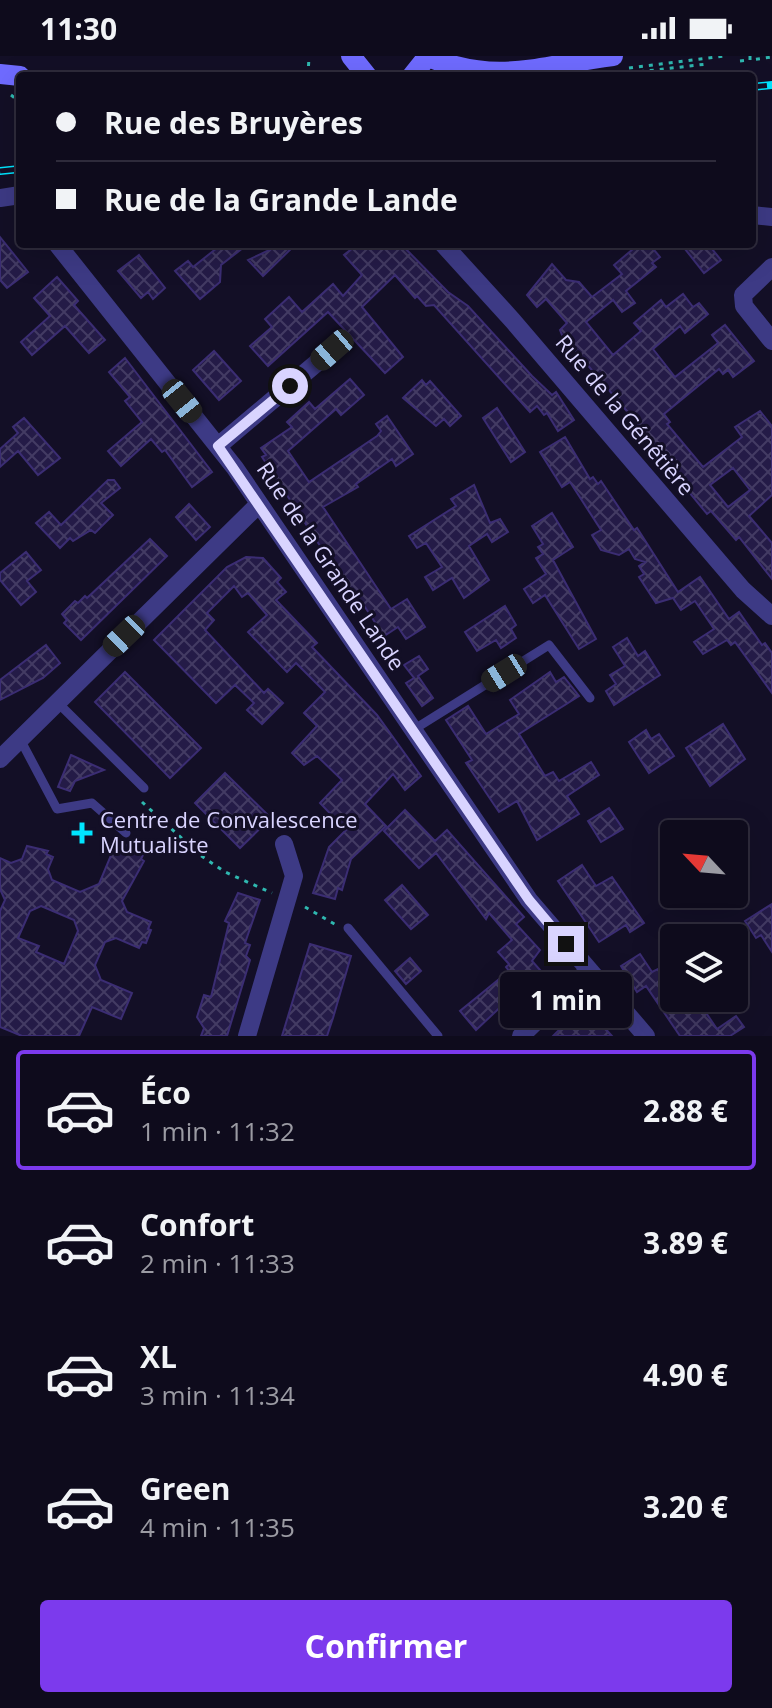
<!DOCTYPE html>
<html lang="fr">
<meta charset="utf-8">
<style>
:root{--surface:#0e0b1c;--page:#1c1929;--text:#f1f3f6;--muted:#9b9ba3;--line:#2e2b3b;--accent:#7c3aed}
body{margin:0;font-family:"Open Sans",sans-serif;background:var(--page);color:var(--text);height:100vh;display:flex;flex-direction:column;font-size:30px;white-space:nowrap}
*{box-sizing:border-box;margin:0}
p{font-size:26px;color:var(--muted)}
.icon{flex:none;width:44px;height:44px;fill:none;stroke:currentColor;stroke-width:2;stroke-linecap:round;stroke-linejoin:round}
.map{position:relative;height:980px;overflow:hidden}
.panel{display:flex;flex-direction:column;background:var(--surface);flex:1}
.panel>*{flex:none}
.top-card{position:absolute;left:16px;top:16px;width:740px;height:176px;border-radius:8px;box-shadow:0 8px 32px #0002,0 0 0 2px var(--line);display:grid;align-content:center;height:176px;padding:0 40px;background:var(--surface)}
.needle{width:52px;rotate:296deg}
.tools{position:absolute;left:660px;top:764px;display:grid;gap:16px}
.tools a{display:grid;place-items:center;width:88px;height:88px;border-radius:8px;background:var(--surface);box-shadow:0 8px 32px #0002,0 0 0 2px var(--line);font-size:40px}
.end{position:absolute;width:36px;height:36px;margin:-18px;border:10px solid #d9d4ff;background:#111;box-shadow:0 0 0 4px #111}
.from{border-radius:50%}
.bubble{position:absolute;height:56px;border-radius:8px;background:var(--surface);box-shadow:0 8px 32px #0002,0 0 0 2px var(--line);font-size:26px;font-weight:700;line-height:56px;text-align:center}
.car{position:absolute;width:24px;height:48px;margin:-24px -12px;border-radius:10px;box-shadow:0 0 6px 2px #0007;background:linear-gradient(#222 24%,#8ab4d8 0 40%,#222 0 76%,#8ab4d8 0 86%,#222 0)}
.top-card b{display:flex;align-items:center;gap:28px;height:76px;font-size:30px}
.top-card b+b{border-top:2px solid var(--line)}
.top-card i{width:20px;height:20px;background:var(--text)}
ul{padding:14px 0 0;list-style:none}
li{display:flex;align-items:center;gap:24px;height:120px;margin:0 16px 12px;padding:0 24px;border:4px solid transparent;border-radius:8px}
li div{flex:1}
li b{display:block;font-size:30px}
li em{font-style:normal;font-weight:700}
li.current{border-color:var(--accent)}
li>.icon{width:72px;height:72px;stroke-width:1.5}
.action{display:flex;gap:16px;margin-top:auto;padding:16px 40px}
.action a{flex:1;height:92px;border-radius:8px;background:var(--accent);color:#fff;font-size:32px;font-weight:700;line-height:92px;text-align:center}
.status{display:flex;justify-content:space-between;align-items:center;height:56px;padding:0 40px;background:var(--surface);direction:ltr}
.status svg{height:22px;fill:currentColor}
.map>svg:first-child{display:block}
</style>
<div class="status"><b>11:30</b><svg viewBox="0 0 49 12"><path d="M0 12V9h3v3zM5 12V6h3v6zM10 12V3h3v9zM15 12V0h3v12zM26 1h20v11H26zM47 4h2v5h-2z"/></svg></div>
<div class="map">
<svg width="772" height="980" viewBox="0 0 772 980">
<defs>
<pattern id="building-cross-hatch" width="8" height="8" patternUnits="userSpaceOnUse" patternTransform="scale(2)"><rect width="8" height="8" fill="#241b47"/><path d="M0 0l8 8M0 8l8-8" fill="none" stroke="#433b63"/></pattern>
</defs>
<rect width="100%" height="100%" fill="#130f26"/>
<path fill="url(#building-cross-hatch)" stroke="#3b2d73" stroke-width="2" fill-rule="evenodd" d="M0 181 28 216 7 232 0 224Z
M222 188H248L221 209 220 226 200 243 175 215 188 205 193 211Z
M282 188H296L263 220 248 204Z
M358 188H401L448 236 468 250 532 320 552 339 556 336 574 364 558 375 547 357 544 359 537 350 530 356 434 249 426 250 417 240 415 242 395 219 362 251 403 301 385 317 328 256 268 310 250 290 272 271 265 263 289 241 302 256 333 228 343 240 362 219 344 199Z
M639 188H649L660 201 652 207 656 211 626 235 635 247 622 256 613 244 586 266 613 299 641 275 634 267 661 244 666 251 683 238 693 251 699 247 708 258 685 277 680 270 653 293 675 321 718 287 712 279 725 269 754 305 733 321 728 314 723 318 719 313 664 358 670 366 667 368 703 411 742 381 735 371 760 355 772 370V439L749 460 772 487V523L739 481 736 484 711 455 707 458 684 430 688 427 562 279 560 274 567 267 546 243 537 251 527 239 552 208 566 224 579 226 592 241 622 218 614 209ZM733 412 750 434 728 451 710 429Z
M681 188H708L721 204 704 217Z
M139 199 165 232 153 243 148 236 141 242 118 215Z
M57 221 78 245 74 249 105 284 89 297 65 270 32 299 21 286 50 260 34 242Z
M214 295 241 325 219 344 193 314Z
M125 302 212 416 192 431 165 394 162 396 151 383 121 410 108 395 142 366 125 345 130 341 109 316Z
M350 323 364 339 341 359 336 353 288 395 309 426 377 380 381 375 376 368 387 360 413 398 396 410 392 403 356 428 358 431 323 451 391 553 407 543 425 571 406 583 398 571 384 580 363 548 360 551 262 401 266 399 261 392 292 371 287 366 309 346 315 353Z
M422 324 426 329 430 325 461 360 450 370 444 363 436 370 403 342Z
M497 352 525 396 511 406 483 362Z
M24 362 60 402 38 419 18 395 0 411V393L18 377 13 371Z
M565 381 590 423 593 421 598 428 601 425 634 474 637 472 678 536 700 521 729 563 739 556 762 589 765 587 772 597V637L735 586 731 589 727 584 703 598 694 586 714 573 695 545 681 554 673 542 656 547 639 521 644 518 639 510 645 506 635 503 629 493 619 499 601 494 592 479 601 474 570 426 562 431 540 396Z
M108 424H114L120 432 101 447 113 459 95 477 91 474 73 485 70 482 60 492 36 467 49 456 61 469Z
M474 429 490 467 500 463 508 476 492 486 487 478 469 490 489 524 464 542 452 522 433 534 425 521 442 511 426 487 417 492 409 480 456 450 451 443Z
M189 448 210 471 196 484 176 461Z
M552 457 573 491 553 504 596 583 579 593 545 539 533 547 524 533 546 518 536 502 543 498 538 491 543 488 532 470Z
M150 483 167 500 81 584 64 567 67 564 62 558 75 545 78 547 85 540 87 542Z
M26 496 41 514 27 525 36 536 21 549 0 524V517Z
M246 501 263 502 281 522 277 526 286 536 276 544 317 587 312 591 377 659 421 720 405 734 393 718 365 748 386 770 351 803 342 834 338 832 335 843 313 837 329 791 346 774 320 747 342 724 317 700 304 709 292 697 317 670 304 657 325 636 296 607 287 616 248 576 267 559 248 537 242 541 234 530 207 557 214 564 205 574 264 637 268 633 283 647 262 668 247 654 254 647 235 629 216 647 154 584 227 511Z
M505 550 516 569 511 573 516 582 501 592 496 584 477 595 465 576Z
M627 582 638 600 645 595 660 619 614 649 606 635 616 628 610 619 625 610 613 591Z
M46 589 60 607 43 622 0 644V624Z
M419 600 428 613 418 620 433 642 422 650 406 627 414 622 404 609Z
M125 616 201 692 170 722 95 646Z
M550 616 556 626 564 621 579 640 519 678 545 720 553 716 559 725 591 706 599 719 567 740 579 758 537 784 517 745 499 756 466 707 472 704 446 664 468 650 486 678 519 658 510 644Z
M723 668 745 703 710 730 686 692Z
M646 674 651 683 659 678 674 700 649 717 629 686Z
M71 699 104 714 75 725 70 735 58 731Z
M225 717 271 762 240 792 195 747Z
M609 752 623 773 601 786 588 765Z
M405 754 435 785 447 774 524 861 516 868 540 894 532 905 540 914 476 974 460 955 509 915 506 911 509 908 498 896 512 884 489 857 486 863 436 797 419 812 384 775Z
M126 789 144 797 141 803 144 805 122 845 127 856 151 866 148 873 151 874 146 887 142 886 139 892 116 882 105 886 95 909 101 924 132 937 121 963 92 951 79 980H22L0 971V855L5 844 0 833V802L11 807 22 803 27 790 48 795 46 798 53 801 48 813 52 824 80 836 99 828 114 792ZM41 850 74 864 78 875 64 908 36 896 39 890 18 882 30 855Z
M582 809 596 830 612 821 644 867 630 876 626 869 599 886 558 825Z
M402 829 428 859 411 873 385 844Z
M238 837 260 844 245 887 250 889 246 900 250 904 227 980H201L204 972 197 961 204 939 211 941 229 867 225 865Z
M772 848V896L761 879 756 882 745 865Z
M310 888 351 900 333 962 327 980H282Z
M640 898 652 916 658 913 662 919 667 916 674 927V942H696L717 973 736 960 744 971 730 980H680L646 930 637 936 621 910Z
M410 902 421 915 406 928 395 915Z
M580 953 591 964 595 961 612 980H553Z"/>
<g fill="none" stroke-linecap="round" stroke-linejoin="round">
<path stroke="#2fb8b0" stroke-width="3" stroke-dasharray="4 6" stroke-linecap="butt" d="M750 0V4L772 1
M740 5 750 4
M629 12 725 0
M620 18 707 8
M308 20 309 0
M11 39 20 46
M142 746 200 799 225 816 272 837
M305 851 336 869"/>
<path stroke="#3d3a85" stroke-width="9" d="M57 646 144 732
M413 674 549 589 590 642
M20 683 57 753 92 747 126 777
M348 872 438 980"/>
<path stroke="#3d3a85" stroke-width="18" d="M0 142 20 139
M752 159 772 161
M57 188 235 412 529 844 646 980
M443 188 513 265 743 534 772 560
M772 211 743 239 744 250 772 285
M218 390 332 294
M0 703 258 449
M247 980 294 820 284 788
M521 980 588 915"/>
<path stroke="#6f6bff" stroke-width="20" d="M351 0 367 20
M428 1C501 30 540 9 613 0
M0 18 20 20
M412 20 428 0"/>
<g stroke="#00e5ff" stroke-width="8">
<path id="rail" d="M752 31 772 29
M0 115 20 113"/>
</g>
<use href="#rail" stroke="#130f26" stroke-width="5" stroke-dasharray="15" stroke-linecap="butt"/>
</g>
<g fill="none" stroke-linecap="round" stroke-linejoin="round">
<path stroke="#d9d4ff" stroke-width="10" d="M290 330 218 390 529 844 566 888"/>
</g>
<path fill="#00e5ff" stroke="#130f26" stroke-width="3" d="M78 765h8v8h8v8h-8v8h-8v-8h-8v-8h8z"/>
<g text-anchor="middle" stroke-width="6" stroke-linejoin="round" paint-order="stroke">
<g font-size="22" fill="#d9d4ff" stroke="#130f26">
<text transform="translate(625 359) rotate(50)" y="8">Rue de la Génêtière</text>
<text transform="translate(331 510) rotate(56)" y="8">Rue de la Grande Lande</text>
</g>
<g font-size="22" fill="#d9d4ff" stroke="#130f26" text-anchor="start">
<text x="100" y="772">Centre de Convalescence<tspan x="100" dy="25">Mutualiste</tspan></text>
</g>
</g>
</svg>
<div class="tools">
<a><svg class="needle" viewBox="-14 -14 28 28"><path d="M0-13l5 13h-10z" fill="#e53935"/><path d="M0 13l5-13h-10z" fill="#9b9ba3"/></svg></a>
<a><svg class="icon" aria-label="layers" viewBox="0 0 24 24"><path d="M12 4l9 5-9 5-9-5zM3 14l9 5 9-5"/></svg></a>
</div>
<i class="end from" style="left:290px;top:330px"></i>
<i class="end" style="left:566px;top:888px"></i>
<div class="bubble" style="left:500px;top:916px;width:132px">1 min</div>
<i class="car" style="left:332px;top:294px;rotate:229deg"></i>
<i class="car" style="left:182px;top:345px;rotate:141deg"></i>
<i class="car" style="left:124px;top:580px;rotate:226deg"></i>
<i class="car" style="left:504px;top:617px;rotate:238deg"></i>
<div class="top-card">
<b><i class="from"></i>Rue des Bruyères</b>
<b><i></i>Rue de la Grande Lande</b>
</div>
</div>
<section class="panel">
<ul>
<li class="current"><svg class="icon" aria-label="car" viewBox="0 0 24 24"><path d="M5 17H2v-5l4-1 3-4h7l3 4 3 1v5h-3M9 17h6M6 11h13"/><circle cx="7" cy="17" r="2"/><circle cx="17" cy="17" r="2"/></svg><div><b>Éco</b><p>1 min · 11:32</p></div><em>2.88 €</em></li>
<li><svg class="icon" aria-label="car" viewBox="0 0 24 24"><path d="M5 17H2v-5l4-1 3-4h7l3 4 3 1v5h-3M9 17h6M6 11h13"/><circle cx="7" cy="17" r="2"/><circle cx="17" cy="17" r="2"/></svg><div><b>Confort</b><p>2 min · 11:33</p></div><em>3.89 €</em></li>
<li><svg class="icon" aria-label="car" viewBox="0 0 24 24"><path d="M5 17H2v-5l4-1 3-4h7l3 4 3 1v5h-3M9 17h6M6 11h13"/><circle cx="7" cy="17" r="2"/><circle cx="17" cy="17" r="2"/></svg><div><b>XL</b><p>3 min · 11:34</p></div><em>4.90 €</em></li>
<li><svg class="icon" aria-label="car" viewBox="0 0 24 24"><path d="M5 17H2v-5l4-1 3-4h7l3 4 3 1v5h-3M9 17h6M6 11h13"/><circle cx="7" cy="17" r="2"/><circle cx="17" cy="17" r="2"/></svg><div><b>Green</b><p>4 min · 11:35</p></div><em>3.20 €</em></li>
</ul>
<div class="action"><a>Confirmer</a></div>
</section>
